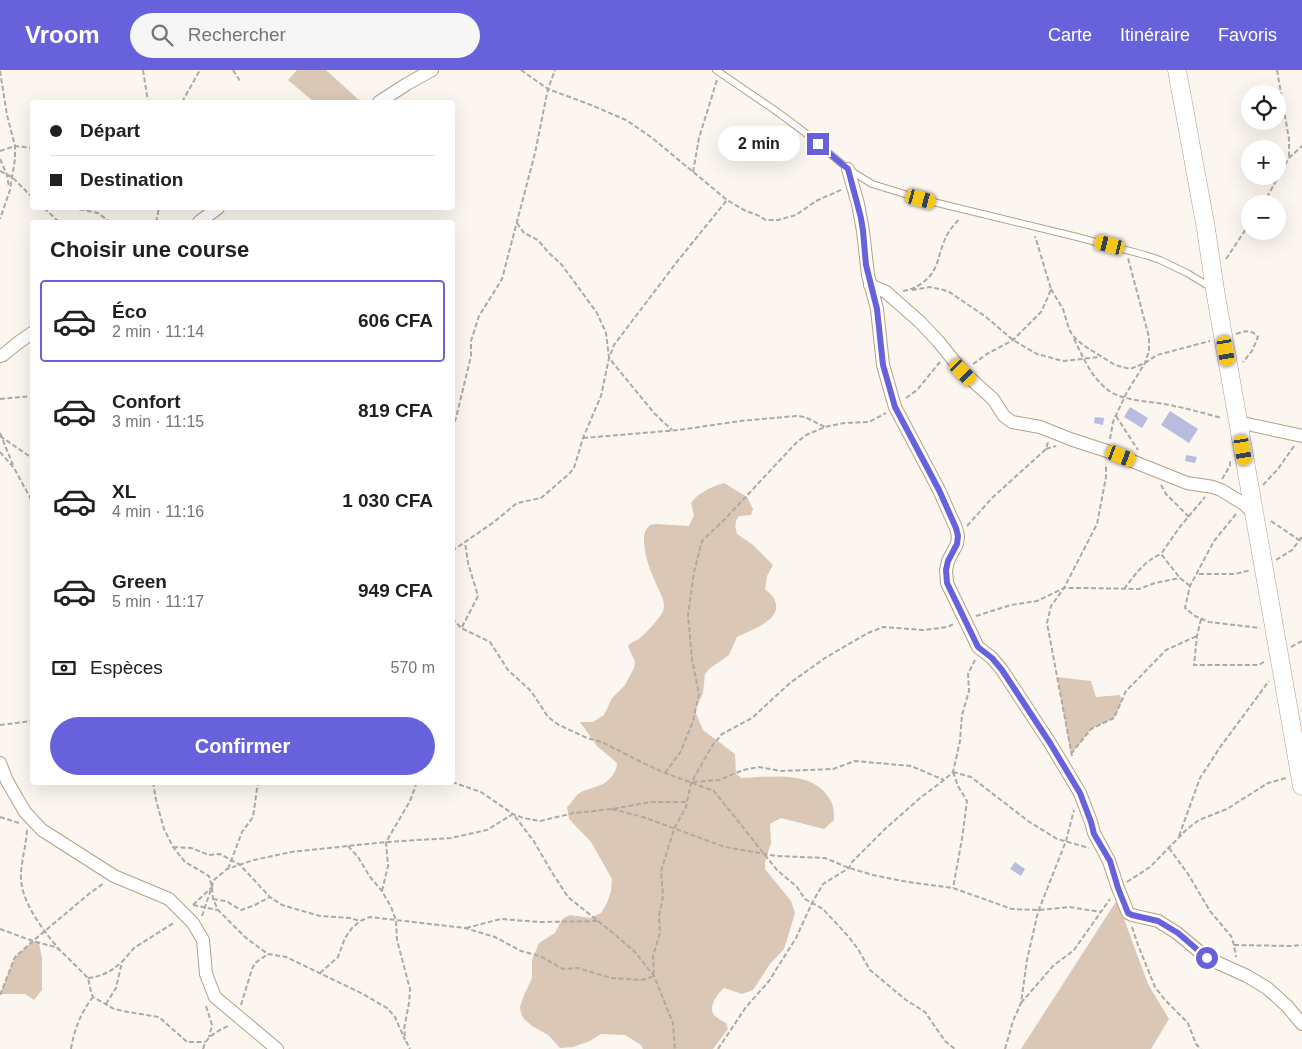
<!DOCTYPE html>
<html lang="fr">
<meta charset="utf-8">
<style>
:root{--surface:#fff;--page:#f6f6f6;--text:#202124;--muted:#757577;--line:#e0e0e0;--accent:#6762dc}
body{margin:0;font-family:Helvetica,sans-serif;background:var(--page);color:var(--text);height:100vh;display:flex;flex-direction:column;font-size:19px;white-space:nowrap}
*{box-sizing:border-box;margin:0}
p{font-size:16px;color:var(--muted)}
.icon{flex:none;width:28px;height:28px;fill:none;stroke:currentColor;stroke-width:2;stroke-linecap:round;stroke-linejoin:round}
.map{position:relative;flex:1;overflow:hidden}
.sheet{position:absolute;left:30px;top:150px;width:425px;height:565px;display:flex;flex-direction:column;background:var(--surface);border-radius:5px;box-shadow:0 5px 20px #0002}
.sheet>*{flex:none}
.hud{position:absolute;left:30px;top:30px;width:425px;height:110px;border-radius:5px;box-shadow:0 5px 20px #0002;display:grid;align-content:center;height:110px;padding:0 20px;background:var(--surface)}
.controls{position:absolute;left:1241px;top:15px;display:grid;gap:10px}
.controls a{display:grid;place-items:center;width:45px;height:45px;border-radius:50%;background:var(--surface);box-shadow:0 5px 20px #0002;font-size:25px}
.end{position:absolute;width:22px;height:22px;margin:-11px;border:6px solid #6762dc;background:#fff;box-shadow:0 0 0 2px #fff}
.from{border-radius:50%}
.bubble{position:absolute;height:35px;border-radius:18px;background:var(--surface);box-shadow:0 5px 20px #0002;font-size:16px;font-weight:600;line-height:35px;text-align:center}
.car{position:absolute;width:15px;height:30px;margin:-15px -8px;border-radius:6px;box-shadow:0 0 4px 1px #0007;background:linear-gradient(#f5c518 24%,#345 0 40%,#f5c518 0 76%,#345 0 86%,#f5c518 0)}
.hud b{display:flex;align-items:center;gap:18px;height:48px;font-size:19px}
.hud b+b{border-top:1px solid var(--line)}
.hud i{width:12px;height:12px;background:var(--text)}
ul{padding:0;list-style:none}
li{display:flex;align-items:center;gap:15px;height:82px;margin:0 10px 8px;padding:0 10px;border:2px solid transparent;border-radius:5px}
li div{flex:1}
li b{display:block;font-size:19px}
li em{font-style:normal;font-weight:600}
li.current{border-color:var(--accent)}
li>.icon{width:45px;height:45px;stroke-width:1.5}
h2{padding:0 20px;font-size:22px;line-height:60px}
.pay{display:flex;align-items:center;gap:12px;height:55px;padding:0 20px;font-size:19px}
.pay p{margin-inline-start:auto}
.button{display:flex;gap:10px;margin-top:auto;padding:10px 20px}
.button a{flex:1;height:58px;border-radius:30px;background:var(--accent);color:#fff;font-size:20px;font-weight:600;line-height:58px;text-align:center}
header{display:flex;align-items:center;gap:30px;box-sizing:border-box;height:70px;padding:0 25px;background:var(--accent);color:#fff}
header strong{font-size:24px}
nav{display:flex;gap:28px;margin-inline-start:auto;font-size:18px}
.search{width:350px;height:45px;background:var(--page);display:flex;align-items:center;gap:12px;box-sizing:border-box;padding:0 18px;border-radius:28px;color:var(--muted);font-size:19px}
.map>svg:first-child{display:block}
</style>
<header>
<strong>Vroom</strong>
<div class="search"><svg class="icon" aria-label="search" viewBox="0 0 24 24"><circle cx="10" cy="10" r="6"/><path d="M15 15l6 6"/></svg>Rechercher</div>
<nav><a>Carte</a><a>Itinéraire</a><a>Favoris</a></nav>
</header>
<div class="map">
<svg width="1302" height="979" viewBox="0 0 1302 979">
<rect width="100%" height="100%" fill="#fcf6f0"/>
<path fill="#dac7b5" d="M297 0H326L361 32H314L288 10Z
M724 413 747 427 753 439 751 445 739 446C734 453 735 457 737 464L753 475 773 495 767 506 765 519C768 522 774 526 775 531 783 550 749 561 737 567L729 585 709 599 705 604 703 623 695 641 703 660 735 684 736 704 741 708C771 707 814 699 831 731 834 737 834 744 834 750L824 759 781 748 770 754 771 773 765 792V799L791 831 795 843 786 873 784 879 770 894 753 920 742 924 724 918C717 924 707 938 715 946 718 949 723 951 726 953L728 959 713 979H643L641 975 625 965 601 964 590 971 573 977 560 978 548 965 532 956 523 948 521 943 520 937 524 925 532 908V890L539 873 555 863 560 853 564 848 570 845 590 848 601 843 607 833 611 821 612 809 591 772 569 749 567 737C571 734 573 729 577 725 585 718 598 718 606 712 612 708 617 700 617 693L597 676 580 652H593L604 645 612 628 625 615 634 598 635 592 628 576C631 572 633 572 637 570 642 568 662 546 663 541 667 532 658 520 655 511 649 499 641 474 645 462 646 459 648 457 650 455L657 454 689 456 694 445 691 433C699 422 711 417 724 413Z
M1057 607 1091 611 1096 627 1120 625 1122 631 1114 648 1091 659 1071 684Z
M1117 830 1148 914 1169 949 1151 979H1021Z
M33 871 39 873 42 888V920L34 930 25 924H0L15 887Z"/>
<path fill="#b8bcde" d="M1130 337 1148 348 1142 358 1124 347Z
M1170 341 1198 359 1189 373 1161 355Z
M1095 347 1104 348 1103 355 1094 353Z
M1186 385 1197 387 1195 393 1185 391Z
M1015 792 1025 799 1021 806 1010 799Z"/>
<g fill="none" stroke-linecap="round" stroke-linejoin="round">
<g stroke="#b99e84" stroke-width="8">
<path id="lane" d="M716 0 776 41 803 61 848 99 872 114 921 129 1077 167 1145 185 1160 190 1187 203 1212 218"/>
</g>
<g stroke="#b99e84" stroke-width="14">
<path id="street" d="M379 32 407 14 432 0
M848 99 858 134 863 161 868 205 877 239 883 295 895 337 939 420 956 458 958 466 957 474 948 491 946 500 947 513 978 577 992 588 1002 600 1050 673 1080 723 1091 752 1094 763 1109 791 1118 818 1128 843 1132 845 1158 851 1177 863 1207 888 1247 906 1267 918 1287 936 1302 954
M199 152 218 138
M870 215 886 222 920 252 938 271 963 302 993 329 1004 346 1012 352 1040 357 1073 370 1107 381 1187 413 1213 417 1221 420 1244 434 1255 445
M0 286 3 285 19 272 32 263
M1238 352 1302 366
M0 693 7 711 25 742 42 760 114 806 169 829 193 853 203 870 206 904 215 927 277 979"/>
</g>
<g stroke="#b99e84" stroke-width="19">
<path id="secondary" d="M1177 0 1206 159 1215 220 1302 716"/>
</g>
<path stroke="#b0a8a1" stroke-width="2" stroke-dasharray="5 2.5" stroke-linecap="butt" d="M143 0 148 32
M233 0 240 11
M521 0 548 19 591 35 626 50 651 67 727 130 746 141 757 145 766 150H778L796 145 816 131 843 119
M1277 0 1289 69V88
M0 1 7 45 15 76V89L10 120 0 149
M182 32 200 0
M0 81 15 76 32 78
M0 89 7 105 9 117
M0 101 12 107 32 127
M693 102 699 68 717 10
M1263 134 1289 88 1302 76
M44 138 59 152
M72 138 98 143 110 152
M156 152 159 138
M517 153 524 163 538 170 548 182 562 195 597 243 606 263 609 288 654 343 672 360
M1226 189 1250 153
M1051 219 1063 239 1069 259 1073 266 1083 275 1115 295 1130 299 1145 293 1157 285 1210 271
M912 220 930 217 944 220 951 223 986 247 1013 270 1037 284 1063 291 1100 287
M903 221C918 219 933 207 937 193 940 184 942 175 946 167 949 160 955 154 960 148
M1236 264C1245 261 1251 259 1258 267L1252 281 1243 292
M1074 269C1083 287 1091 307 1108 320 1123 332 1155 331 1174 336 1190 339 1206 344 1222 348
M973 294 987 284 1013 270 1041 242 1047 229 1051 219 1035 166
M906 328 917 320 940 292
M0 329 32 326
M1116 346 1138 380
M452 359 456 348 471 286V271L479 246 502 209 535 83 548 19 555 0
M0 363 13 395
M0 366 32 388
M583 368 679 360 740 351 796 346 805 347 825 357
M1110 369 1113 352 1116 345 1127 322 1145 293 1149 281V267L1128 188
M1046 379 1056 376
M0 382 14 398 32 431
M1222 409 1230 396V391
M1161 415 1166 424 1189 447
M1263 415 1278 399 1294 376
M1236 444 1214 471 1190 516 1185 538 1195 546 1209 552 1260 558
M1271 451 1302 472
M967 456 992 428 1046 379 1048 372
M452 481 494 452 517 433 541 428 569 404 574 398 583 368 601 326 609 288 614 275 676 193 727 130
M1276 490 1292 480 1302 467
M1199 504H1235L1251 500
M1190 516 1180 508 1161 484 1179 458 1205 427
M1124 519C1134 506 1145 490 1161 484
M976 546 1011 535 1037 531 1064 518H1085L1139 519 1155 513 1180 508
M452 548 461 558 490 572 508 600 531 621 548 647 559 655 587 668 602 672 643 693 665 703 714 721 777 800 797 817 805 829 823 839 848 866 858 879 870 900 906 930 925 942 945 971 955 979
M1201 549 1197 566 1194 595H1259L1265 591
M462 557 478 526 468 493 465 472
M1291 577 1302 571
M0 655 32 651
M1071 684 1091 659 1114 648 1126 621 1166 580 1197 566
M1072 686 1047 553 1051 536 1064 518 1097 454 1106 407V394
M953 702 971 707 1028 751 1057 769 1089 778
M953 702 958 716 967 731 962 769 953 818
M665 703 681 681 693 651 699 624 692 589 688 545 694 502 702 471 725 449 796 373 806 365 825 357 844 353 869 352 886 343
M153 712 156 730 164 759 173 777 185 792 209 806 212 817 213 829 218 840 246 868 268 884 286 887 363 924 387 938 395 947 405 970
M452 712 481 722 513 744 523 748 540 751 574 743 612 739 651 732H687
M693 712 719 710 743 700 759 697 781 701 833 699 855 691 911 696 944 710
M612 739 643 747 725 777 776 786 825 788 849 798 873 805 908 812 953 818 1012 839 1039 840 1069 837 1101 842
M0 747 19 753
M27 760C26 775 22 789 21 803 19 830 43 860 59 879
M1179 766 1200 708 1221 676 1269 611
M348 776 358 787 370 807 382 821 391 837 396 850 397 870 410 919 409 933 404 959 405 966
M173 777 191 778 209 785 220 784 240 795 270 827 282 835 320 846 350 848 360 851 370 847 465 858 495 867 521 881 540 886 563 899 578 898 611 908 642 910 654 906 653 886 660 863 659 846 663 826 661 801 674 759 686 737 691 713 712 676 722 664 752 648 790 613 825 588 868 563 883 557 924 560 948 557 953 554
M1169 778 1188 804 1210 841 1231 866 1234 875 1236 887
M228 799 242 762 253 747 258 712
M1127 812 1150 797 1187 759 1199 750 1227 739 1268 713 1286 708
M382 821 388 796 386 772 410 731 417 712
M213 829 226 831 241 840 255 835 270 827
M193 835 211 818
M193 835 218 840
M202 846 214 810 227 799 254 790 291 782 386 772 451 768 487 760 513 744 533 770 553 804 568 827 613 863 635 882 654 906 673 953 675 979
M1132 857 1138 875 1155 917 1165 930 1188 953 1196 974 1201 979
M466 858 501 849 540 852 598 851
M0 859 33 871 55 877 61 881 88 908 91 922 93 927 114 939 128 942 159 947 187 972H205
M1234 875 1292 876 1302 875
M320 903 338 887 345 868 352 858 360 851
M88 908C103 906 110 902 122 892
M0 925 15 887 33 871 90 823 104 813
M1021 933 1053 896 1074 880 1110 829
M106 934 116 918 122 892 134 878 175 852
M241 935 252 899 255 893 268 884
M206 936 212 955 209 967
M406 971 410 979
M71 979C74 960 81 942 93 927
M203 979C206 966 218 961 230 955
M718 979 746 937 769 911 796 868 812 833 823 814 849 798 852 792 885 759 920 728 944 710 953 702 960 671 962 645 969 621 968 604 975 590
M1005 979 1013 951 1021 933 1027 890 1038 842 1066 771 1074 740"/>
<use href="#lane" stroke="#fff" stroke-width="6"/>
<use href="#street" stroke="#fff" stroke-width="12"/>
<use href="#secondary" stroke="#fff" stroke-width="18"/>
</g>
<g fill="none" stroke-linecap="round" stroke-linejoin="round">
<path stroke="#6762dc" stroke-width="6" d="M818 74 848 99 861 148 863 161 866 195 877 239 883 295 895 337 939 420 956 458 958 466 957 474 948 491 946 500 947 513 978 577 992 588 1002 600 1050 673 1080 723 1091 752 1094 764 1110 791 1118 818 1128 843 1132 845 1158 851 1178 863 1207 888"/>
</g>
</svg>
<div class="controls">
<a><svg class="icon" aria-label="locate" viewBox="0 0 24 24"><circle cx="12" cy="12" r="6"/><path d="M12 2v4M12 18v4M2 12h4M18 12h4"/></svg></a>
<a>+</a>
<a>−</a>
</div>
<i class="end from" style="left:1207px;top:888px"></i>
<i class="end" style="left:818px;top:74px"></i>
<div class="bubble" style="left:718px;top:56px;width:82px">2 min</div>
<i class="car" style="left:921px;top:129px;rotate:105deg"></i>
<i class="car" style="left:1110px;top:175px;rotate:284deg"></i>
<i class="car" style="left:1226px;top:281px;rotate:170deg"></i>
<i class="car" style="left:963px;top:302px;rotate:136deg"></i>
<i class="car" style="left:1243px;top:380px;rotate:170deg"></i>
<i class="car" style="left:1121px;top:386px;rotate:111deg"></i>
<div class="hud">
<b><i class="from"></i>Départ</b>
<b><i></i>Destination</b>
</div>
<section class="sheet">
<h2>Choisir une course</h2>
<ul>
<li class="current"><svg class="icon" aria-label="car" viewBox="0 0 24 24"><path d="M5 17H2v-5l4-1 3-4h7l3 4 3 1v5h-3M9 17h6M6 11h13"/><circle cx="7" cy="17" r="2"/><circle cx="17" cy="17" r="2"/></svg><div><b>Éco</b><p>2 min · 11:14</p></div><em>606 CFA</em></li>
<li><svg class="icon" aria-label="car" viewBox="0 0 24 24"><path d="M5 17H2v-5l4-1 3-4h7l3 4 3 1v5h-3M9 17h6M6 11h13"/><circle cx="7" cy="17" r="2"/><circle cx="17" cy="17" r="2"/></svg><div><b>Confort</b><p>3 min · 11:15</p></div><em>819 CFA</em></li>
<li><svg class="icon" aria-label="car" viewBox="0 0 24 24"><path d="M5 17H2v-5l4-1 3-4h7l3 4 3 1v5h-3M9 17h6M6 11h13"/><circle cx="7" cy="17" r="2"/><circle cx="17" cy="17" r="2"/></svg><div><b>XL</b><p>4 min · 11:16</p></div><em>1 030 CFA</em></li>
<li><svg class="icon" aria-label="car" viewBox="0 0 24 24"><path d="M5 17H2v-5l4-1 3-4h7l3 4 3 1v5h-3M9 17h6M6 11h13"/><circle cx="7" cy="17" r="2"/><circle cx="17" cy="17" r="2"/></svg><div><b>Green</b><p>5 min · 11:17</p></div><em>949 CFA</em></li>
</ul>
<div class="pay"><svg class="icon" aria-label="cash" viewBox="0 0 24 24"><path d="M3 7h18v10H3z"/><circle cx="12" cy="12" r="2"/></svg>Espèces<p>570 m</p></div>
<div class="button"><a>Confirmer</a></div>
</section>
</div>
